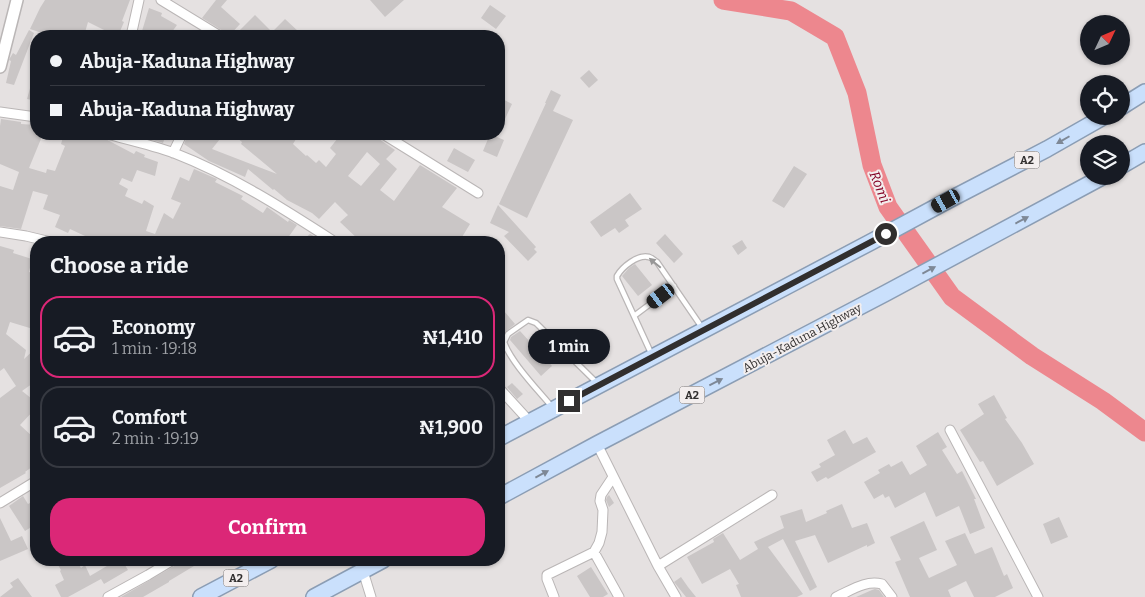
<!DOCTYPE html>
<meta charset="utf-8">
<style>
:root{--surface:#171b24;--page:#242831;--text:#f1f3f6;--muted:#9ea1a6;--line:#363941;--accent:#db2777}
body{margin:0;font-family:Bitter,serif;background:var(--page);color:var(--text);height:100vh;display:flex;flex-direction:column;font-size:19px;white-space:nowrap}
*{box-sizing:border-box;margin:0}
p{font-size:16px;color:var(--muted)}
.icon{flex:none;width:28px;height:28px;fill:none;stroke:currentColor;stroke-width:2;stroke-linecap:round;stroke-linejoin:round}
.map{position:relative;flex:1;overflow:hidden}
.sheet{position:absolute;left:30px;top:236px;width:475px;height:330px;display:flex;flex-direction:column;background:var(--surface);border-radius:20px;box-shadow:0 1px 4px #0004}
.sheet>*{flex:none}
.banner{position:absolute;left:30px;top:30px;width:475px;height:110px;border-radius:20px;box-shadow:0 1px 4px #0004;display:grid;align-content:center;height:110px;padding:0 20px;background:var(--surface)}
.needle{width:32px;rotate:46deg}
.buttons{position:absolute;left:1080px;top:15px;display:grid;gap:10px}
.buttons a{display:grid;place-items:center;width:50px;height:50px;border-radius:50%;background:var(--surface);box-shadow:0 1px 4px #0004;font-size:25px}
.end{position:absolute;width:22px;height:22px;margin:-11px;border:6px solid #312f2f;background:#fff;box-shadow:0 0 0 2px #fff}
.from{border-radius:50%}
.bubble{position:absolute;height:35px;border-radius:18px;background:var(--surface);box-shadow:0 1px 4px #0004;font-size:16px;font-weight:700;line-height:35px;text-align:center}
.car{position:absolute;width:15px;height:30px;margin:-15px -8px;border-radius:6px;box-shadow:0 0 4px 1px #0007;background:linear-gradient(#222 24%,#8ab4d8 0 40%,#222 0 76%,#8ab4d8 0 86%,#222 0)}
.banner b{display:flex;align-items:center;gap:18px;height:48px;font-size:19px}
.banner b+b{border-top:1px solid var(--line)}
.banner i{width:12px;height:12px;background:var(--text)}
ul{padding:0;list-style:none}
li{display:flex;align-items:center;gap:15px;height:82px;margin:0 10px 8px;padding:0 10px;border:2px solid var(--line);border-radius:20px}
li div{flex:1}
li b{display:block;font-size:19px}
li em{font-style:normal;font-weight:700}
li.on{border-color:var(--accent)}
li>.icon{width:45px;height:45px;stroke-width:1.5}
h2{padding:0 20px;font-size:22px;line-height:60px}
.cta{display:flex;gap:10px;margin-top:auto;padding:10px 20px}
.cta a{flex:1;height:58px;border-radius:20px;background:var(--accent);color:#fff;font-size:20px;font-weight:700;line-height:58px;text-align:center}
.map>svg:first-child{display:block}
</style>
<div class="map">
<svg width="1145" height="597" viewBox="0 0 1145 597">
<rect width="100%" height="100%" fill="#e5e1e1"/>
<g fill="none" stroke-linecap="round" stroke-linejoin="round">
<path stroke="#ed878e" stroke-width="19" d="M723 0 791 11 835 37 857 93 872 165 888 207 952 297 1032 356 1103 401 1145 432"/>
</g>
<path fill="#cac6c6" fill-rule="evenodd" d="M45 0H130L122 21 124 22 118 36H106L108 32 88 22 84 36H44L45 34 30 29 40 8Z
M216 0H227L221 7 240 24 229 36H226L223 31 202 18Z
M370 0H404L385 17Z
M490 5 506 16 496 29 481 18Z
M149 8 162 13 161 16 177 25 169 36H159L142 31Z
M255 15 272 32 285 19 299 32 295 36H244L239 31Z
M29 30 34 33 14 85 6 83 11 61 9 60 10 58 13 53 16 55Z
M589 70 598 80 589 88 580 78Z
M34 74H36V101L27 99Z
M551 90 561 95 553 111 573 120 527 218 499 204 546 103H545Z
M499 97 512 104 499 132Z
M1 119 21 122V124L36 125V134H43L29 168 46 173 47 169 55 171 65 146 61 144 64 134H82L95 138 96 134 134 154 136 151 145 155 144 157 158 162 155 176 137 170 132 182 122 178 119 184 128 189 125 196 142 204 144 200 154 206 146 231 155 234 164 213 173 219 181 203 171 199 180 177 189 181 194 169 217 179 215 182 243 196 241 199 263 213 267 207 288 222 289 220 297 225 285 242H98L70 229 68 233 55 227 60 215 43 209 48 195 33 191 21 229 0 226V186L13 190 19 172 0 164V126Z
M139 134H166L163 143 139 136Z
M188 134H224L212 149 277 174 241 144 242 142 232 134H290L296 139 293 144 306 156 307 155 316 163 319 160 326 167 336 154 330 148 341 134H377L379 139 395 150 386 159 397 169 380 190 394 201 420 165 457 188 442 207 470 224 459 242H361L340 222 348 215 335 202 319 219 312 213 287 200 274 189 273 190 248 169 245 177 209 161 184 144ZM367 152 380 164 361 186 348 176Z
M490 134 504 140 497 157 483 151Z
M454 148 475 160 468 172 447 161Z
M794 166 807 174 784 208 772 201Z
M630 193 642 209 625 220 629 226 619 233 615 228 601 237 590 222Z
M498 205 536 247 534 249 537 252 528 261 504 236 509 232 490 223Z
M310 234 319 239 322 242H300Z
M665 234 683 254 674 263 656 243Z
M742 240 747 248 738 255 732 246Z
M0 246 14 250 13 253 32 259 29 272 36 274V320L33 329 10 322 6 334 26 350 24 359 36 348V381L22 391 36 402V408L20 425 32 436 33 435 36 440V464L25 472 26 473 0 488V398L16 386 4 368 0 371Z
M635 264 652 285 638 296 622 276 629 268Z
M504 311 515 324 504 333 499 327V315Z
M563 329 571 338 564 345 555 336Z
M520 331 552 366 541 376 510 340 511 337Z
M512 383 523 394 517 399 507 387Z
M994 395 1007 418 1005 419 1022 443 1034 464 997 486 983 461 980 462 960 430 984 414 978 404Z
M845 430 853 444 867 437 876 452 828 479 826 477 817 482 811 472 821 467 819 464 835 455 827 440Z
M938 432 947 447 942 450 957 474 962 471 976 499H974L985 528 970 534 959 506 936 517 925 492 895 508 889 496 885 498 883 494 874 499 864 482 880 473 878 470 889 464 891 467 902 461 910 475 927 465 916 446Z
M609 495 614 503 609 507 606 500 607 497Z
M23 496 28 504 36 500V524L25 531 9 506Z
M842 504 852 528 867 523 875 543 867 547V545L828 563 815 535 795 541 817 587 810 591 783 539 768 547 803 594 797 597H741L736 585 739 584 730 569 702 584 687 557 714 542 713 539 723 533 740 560 758 549 754 542 784 528 780 516 802 509 806 522 827 513 826 511Z
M1059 517 1068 537 1051 544 1043 524Z
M0 518 11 541 22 536 28 549 0 561Z
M924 521 937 550 919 558 929 578 957 565 945 541 965 533 975 554 992 547 1004 576 1007 574 1013 588 995 597H974L966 581 948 590 951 597H910L895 562 901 560 890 537Z
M55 560H66L69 566 77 561 81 568 85 565 90 576 117 560H122L128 570 104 584 101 579 68 597H61L55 585 64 580 60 571 61 570Z
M182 560H204L169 581V582L143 597H121L176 565Z
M591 567 608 594 603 597H590L577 576Z
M681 577 688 587 696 597H686L674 582Z
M18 578 32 597H0L13 587 10 583Z
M875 589 879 590 884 597H856L872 590Z"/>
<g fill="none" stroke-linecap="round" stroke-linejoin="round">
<g stroke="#bab6b6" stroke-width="7">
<path id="service" d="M634 316 674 286
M651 353 617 279V276C622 267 638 254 649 257 652 258 654 260 657 262L703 329
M552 407C538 390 510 361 504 342L508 334 528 320 536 323 596 382"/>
</g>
<g stroke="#bab6b6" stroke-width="11">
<path id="minor" d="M161 0 220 36
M131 36 139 0
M0 112 36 117
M107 134C129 140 152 145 174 153 231 175 284 209 335 242
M383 134 478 193
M173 153 182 134
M0 232 26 236 51 242
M499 388 530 422
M950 430 1038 597
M597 444 658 566 676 597
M0 503 36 481
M594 552 619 597
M658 566 772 495
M363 571 371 597
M108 597 148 575 173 560
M554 597 547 579V575L594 552 599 543 602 532 603 510 600 501 601 495 613 477
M836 597C852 590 865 580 882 584L892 597"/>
</g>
<g stroke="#bab6b6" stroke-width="14">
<path id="tertiary" d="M0 67 17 0"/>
</g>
<g stroke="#8b9db4" stroke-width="18">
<path id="trunk" d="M1121 107 1145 92
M1121 166 1145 152
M499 438 871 242 947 201 1047 149 1105 116
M499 497 597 444 886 293 1104 176
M201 597 271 560
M314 597 383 560"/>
</g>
<use href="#service" stroke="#fff" stroke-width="4.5"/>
<use href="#minor" stroke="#fff" stroke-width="9"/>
<use href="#tertiary" stroke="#fff" stroke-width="11"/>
<use href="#trunk" stroke="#cae0fc" stroke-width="15"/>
</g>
<defs><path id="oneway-solid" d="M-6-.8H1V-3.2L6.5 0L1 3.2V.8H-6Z" transform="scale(1.25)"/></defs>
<g fill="#7e8896">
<use href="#oneway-solid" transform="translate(1063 140) rotate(150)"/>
<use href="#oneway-solid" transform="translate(1022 220) rotate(-28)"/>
<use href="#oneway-solid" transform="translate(929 270) rotate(-28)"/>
<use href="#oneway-solid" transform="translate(716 382) rotate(-27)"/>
<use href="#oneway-solid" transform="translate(542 474) rotate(-28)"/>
</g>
<use fill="#989797" href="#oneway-solid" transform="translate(655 263) rotate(-140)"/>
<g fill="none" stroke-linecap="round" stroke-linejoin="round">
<path stroke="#312f2f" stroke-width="6" d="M569 401 886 234"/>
</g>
<g text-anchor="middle" stroke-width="4" stroke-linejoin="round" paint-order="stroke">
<g fill="#f3eeee" stroke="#6b6868" stroke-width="1">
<rect x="1014.5" y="151.5" width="25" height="17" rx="4"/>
<rect x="679.5" y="386.5" width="25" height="17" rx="4"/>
<rect x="223.5" y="569.5" width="25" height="17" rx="4"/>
</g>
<g font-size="11" font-weight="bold" fill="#312f2f">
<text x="1027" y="164">A2</text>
<text x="692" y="399">A2</text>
<text x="236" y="582">A2</text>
</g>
<g font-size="12" fill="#312f2f" stroke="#f3eeee">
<text transform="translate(802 338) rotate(-28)" y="4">Abuja-Kaduna Highway</text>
</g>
<g font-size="14" font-style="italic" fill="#850528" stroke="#f3eeee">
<text transform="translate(880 187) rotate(68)" y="5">Romi</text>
</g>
</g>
</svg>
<div class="buttons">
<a><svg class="needle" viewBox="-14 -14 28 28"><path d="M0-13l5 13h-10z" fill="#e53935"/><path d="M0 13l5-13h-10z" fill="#9ea1a6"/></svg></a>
<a><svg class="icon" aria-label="locate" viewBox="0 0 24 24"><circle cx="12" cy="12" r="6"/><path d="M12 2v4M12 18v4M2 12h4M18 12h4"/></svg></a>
<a><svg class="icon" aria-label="layers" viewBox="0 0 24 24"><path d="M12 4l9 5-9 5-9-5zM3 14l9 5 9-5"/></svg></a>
</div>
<i class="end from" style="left:886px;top:234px"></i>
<i class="end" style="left:569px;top:401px"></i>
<div class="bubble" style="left:528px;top:329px;width:82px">1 min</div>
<i class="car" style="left:946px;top:201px;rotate:241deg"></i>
<i class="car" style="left:661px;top:296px;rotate:233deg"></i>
<div class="banner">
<b><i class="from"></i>Abuja-Kaduna Highway</b>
<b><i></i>Abuja-Kaduna Highway</b>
</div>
<section class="sheet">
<h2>Choose a ride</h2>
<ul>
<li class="on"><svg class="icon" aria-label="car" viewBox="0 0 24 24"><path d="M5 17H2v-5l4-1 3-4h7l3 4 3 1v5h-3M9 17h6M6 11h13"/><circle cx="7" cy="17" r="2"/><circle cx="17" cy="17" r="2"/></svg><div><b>Economy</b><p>1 min · 19:18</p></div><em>₦1,410</em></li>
<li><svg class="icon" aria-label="car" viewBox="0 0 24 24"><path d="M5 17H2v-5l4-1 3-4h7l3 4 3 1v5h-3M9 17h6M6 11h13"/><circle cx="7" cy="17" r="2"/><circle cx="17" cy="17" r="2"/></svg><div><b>Comfort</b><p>2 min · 19:19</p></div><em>₦1,900</em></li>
</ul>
<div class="cta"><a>Confirm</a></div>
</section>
</div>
